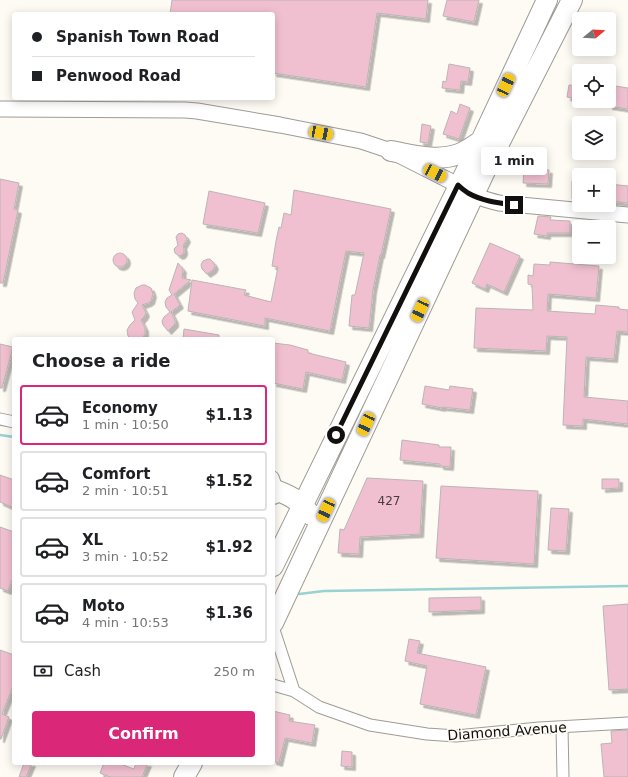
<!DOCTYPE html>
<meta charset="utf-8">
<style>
:root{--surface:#fff;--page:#f2f2f2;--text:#202124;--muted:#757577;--line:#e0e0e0;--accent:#db2777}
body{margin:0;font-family:"DejaVu Sans",sans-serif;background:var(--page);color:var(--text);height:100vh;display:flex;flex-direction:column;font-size:15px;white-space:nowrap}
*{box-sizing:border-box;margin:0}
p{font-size:13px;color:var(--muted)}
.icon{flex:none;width:22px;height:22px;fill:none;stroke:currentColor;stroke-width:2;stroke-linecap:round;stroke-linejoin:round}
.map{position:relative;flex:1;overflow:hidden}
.panel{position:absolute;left:12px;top:337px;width:263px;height:428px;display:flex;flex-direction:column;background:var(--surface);border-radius:4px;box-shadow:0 2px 10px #0003}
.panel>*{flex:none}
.guide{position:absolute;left:12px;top:12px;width:263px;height:88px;border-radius:4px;box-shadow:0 2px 10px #0003;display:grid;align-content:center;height:88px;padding:0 20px;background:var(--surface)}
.needle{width:26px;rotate:72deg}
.fabs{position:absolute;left:572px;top:12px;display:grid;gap:8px}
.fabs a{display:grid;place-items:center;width:44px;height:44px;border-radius:4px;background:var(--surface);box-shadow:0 2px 10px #0003;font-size:20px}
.end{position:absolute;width:18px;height:18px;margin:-9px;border:5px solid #11100e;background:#fff;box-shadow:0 0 0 2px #fff}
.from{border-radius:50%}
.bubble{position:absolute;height:28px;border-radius:4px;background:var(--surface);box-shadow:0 2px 10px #0003;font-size:13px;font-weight:800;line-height:28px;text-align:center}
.car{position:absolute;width:12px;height:24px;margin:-12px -6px;border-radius:5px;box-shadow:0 0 3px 1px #0007;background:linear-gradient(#f5c518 24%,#345 0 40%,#f5c518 0 76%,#345 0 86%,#f5c518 0)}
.guide b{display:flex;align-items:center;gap:14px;height:38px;font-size:15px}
.guide b+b{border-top:1px solid var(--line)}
.guide i{width:10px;height:10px;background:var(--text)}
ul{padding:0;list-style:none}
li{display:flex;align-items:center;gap:12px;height:60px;margin:0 8px 6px;padding:0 12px;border:2px solid var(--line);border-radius:4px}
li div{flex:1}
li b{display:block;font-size:15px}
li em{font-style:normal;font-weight:800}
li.active{border-color:var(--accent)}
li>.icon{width:36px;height:36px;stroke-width:1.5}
h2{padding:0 20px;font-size:18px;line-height:48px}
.pay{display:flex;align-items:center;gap:10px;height:44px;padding:0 20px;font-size:15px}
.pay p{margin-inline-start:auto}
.cta{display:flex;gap:8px;margin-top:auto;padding:8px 20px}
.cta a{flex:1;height:46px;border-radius:4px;background:var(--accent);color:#fff;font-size:16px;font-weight:800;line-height:46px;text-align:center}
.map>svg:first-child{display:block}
</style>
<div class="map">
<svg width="628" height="777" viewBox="0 0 628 777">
<defs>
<filter id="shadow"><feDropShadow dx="3.5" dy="3.5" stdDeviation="0" flood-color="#0004"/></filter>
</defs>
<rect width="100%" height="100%" fill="#fefaf4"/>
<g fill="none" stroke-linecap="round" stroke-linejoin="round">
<path stroke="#98d2d2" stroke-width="2.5" d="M0 435 14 437
M297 593 299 594 324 591 628 586"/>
</g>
<path fill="#f1c0d0" stroke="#bbb4b6" filter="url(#shadow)" d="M172 0H428L426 19 377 13 366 87 273 73V14H170Z
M447 0H479L474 22 443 16Z
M449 64 470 68 468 82 461 81 460 90 442 88 443 81 446 82Z
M569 85 579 86V99L567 97Z
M609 85 628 88V109L609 106Z
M460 104 470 108 459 139 443 134 451 111 457 114Z
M422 124 431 126 428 143 420 142Z
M524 169 549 170 548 184 523 183Z
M0 179 19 183 14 209 18 210 3 283H0Z
M572 181H579V200L572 199Z
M609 184 628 186V203L609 201Z
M294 190 391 209 381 255H380L373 290 369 328 349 326 352 295H355L364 253 346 251 340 280 330 331 265 318V326L188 311 192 280 246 290 244 295 271 302 278 267 272 266 276 241 279 227 281 228 284 213 291 215Z
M209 191 265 203 258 233 203 224Z
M538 216 551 217 550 220 570 221V233H547V236L534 234Z
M182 233 185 235 187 239 183 246 184 249V252L182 255 179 256 175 253 174 249 178 245 176 237 178 234Z
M490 243 520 256 504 292 487 284 485 289 472 283Z
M113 260a7 7 0 1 1 14 0a7 7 0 1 1-14 0Z
M208 259H210L213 262 215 266 213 270 207 274 202 269 201 265 203 261Z
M550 262 599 266 596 298 548 294 547 311 595 314 596 305 619 307V309L628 310V332L617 331 614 359 586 357 584 397 628 401V424L583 419V426L563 425 567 337 547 336 546 351 474 348 476 308 533 310 532 285 528 284V275L533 276 534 264 550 265Z
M178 263 183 269 182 278 191 280 174 294 180 305 171 312 175 320V324L168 331 163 325 162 321 164 317 170 312 166 307 165 302 167 298 172 295 169 290Z
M142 285H145L151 288 153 294 151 301 148 303 142 305 146 313 144 317 141 320 145 328V334L142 339H131L128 336 127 330 130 325 135 320 132 312 138 303 135 299 134 293 136 288Z
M184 329 219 335V339H183Z
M273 343 290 345 308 350V353L346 362 342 380 306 372 303 389 273 383Z
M0 344 13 347 2 388H0Z
M425 386 449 390 450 386 473 389 470 410 442 407V408L422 404Z
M402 440 439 445V447H451L450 467 440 466V464L400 460Z
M0 475 14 480V508L0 502Z
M367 478 423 481 420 534 360 537 359 554 338 553 340 529 344 530Z
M602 479H619V488L602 489Z
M441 486 538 491 534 564 436 558Z
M551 508 569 509 566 551 548 550Z
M0 527 14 532V575L8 591 0 588Z
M481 597V610L429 612V598Z
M628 604V689L609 690 603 606Z
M409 639 420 641 417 653 486 667 476 715 420 704 427 666 405 661Z
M0 650 14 655V684L2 714 9 717 1 739H0Z
M273 711 290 715 289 721 315 725 312 743 285 738 279 763 273 761Z
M628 730V777H604L601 744 612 743 611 731Z
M342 751 352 752V767L341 766Z
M24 763H32L26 777H19Z
M104 763H118L134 769 136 763H148L142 777H110L100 773Z"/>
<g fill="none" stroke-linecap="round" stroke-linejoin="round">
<g stroke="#9f9b96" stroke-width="13">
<path id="street" d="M0 419 14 422
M273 477 278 491
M273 627 294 691
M273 685 294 691 319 707 370 725 427 734 456 736 539 728 628 723
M562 727 563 777"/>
</g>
<g stroke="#9f9b96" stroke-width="17">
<path id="secondary" d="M0 109 185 110 197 111 280 125 361 141 391 151 458 185C472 196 483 199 499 203L628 215"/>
</g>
<g stroke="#9f9b96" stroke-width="22">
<path id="highway" d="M391 151C413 155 437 162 459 154 467 151 474 146 481 141
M273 494 278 491C294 497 300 502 311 515
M273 566 481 141 547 0
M273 623 484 173 572 0
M184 777 192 763"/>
</g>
<use href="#street" stroke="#fff" stroke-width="11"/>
<use href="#secondary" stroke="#fff" stroke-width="15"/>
<use href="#highway" stroke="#fff" stroke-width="20"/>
</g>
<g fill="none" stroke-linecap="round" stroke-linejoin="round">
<path stroke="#11100e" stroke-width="5" d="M336 435 458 185C461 188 465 191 468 193 482 201 498 203 514 205"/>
</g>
<g text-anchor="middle" stroke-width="3" stroke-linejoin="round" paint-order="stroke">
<g font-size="12" fill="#493c3e">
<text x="389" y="505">427</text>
</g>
<g font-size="14" fill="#11100e" stroke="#fefaf4">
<text transform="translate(507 731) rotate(-4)" y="5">Diamond Avenue</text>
</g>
</g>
</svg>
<div class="fabs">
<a><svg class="needle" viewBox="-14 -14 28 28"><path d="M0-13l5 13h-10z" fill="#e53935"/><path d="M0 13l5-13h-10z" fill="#757577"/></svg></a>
<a><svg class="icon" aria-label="locate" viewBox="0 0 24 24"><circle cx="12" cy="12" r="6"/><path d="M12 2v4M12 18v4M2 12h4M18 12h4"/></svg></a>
<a><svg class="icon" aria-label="layers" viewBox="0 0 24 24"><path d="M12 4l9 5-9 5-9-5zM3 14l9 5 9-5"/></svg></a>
<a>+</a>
<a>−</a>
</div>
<i class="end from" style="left:336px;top:435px"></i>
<i class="end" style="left:514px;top:205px"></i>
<div class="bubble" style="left:481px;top:147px;width:66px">1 min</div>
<i class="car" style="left:506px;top:85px;rotate:25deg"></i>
<i class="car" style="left:321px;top:133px;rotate:101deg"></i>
<i class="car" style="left:435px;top:173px;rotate:117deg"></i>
<i class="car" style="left:420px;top:310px;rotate:205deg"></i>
<i class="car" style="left:366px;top:424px;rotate:205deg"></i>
<i class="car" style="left:326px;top:510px;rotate:205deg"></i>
<div class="guide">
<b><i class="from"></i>Spanish Town Road</b>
<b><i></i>Penwood Road</b>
</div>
<section class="panel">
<h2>Choose a ride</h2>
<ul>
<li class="active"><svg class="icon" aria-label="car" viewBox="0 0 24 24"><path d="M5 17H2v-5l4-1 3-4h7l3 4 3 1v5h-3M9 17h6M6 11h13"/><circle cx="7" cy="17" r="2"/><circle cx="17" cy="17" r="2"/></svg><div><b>Economy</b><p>1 min · 10:50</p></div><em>$1.13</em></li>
<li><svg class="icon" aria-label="car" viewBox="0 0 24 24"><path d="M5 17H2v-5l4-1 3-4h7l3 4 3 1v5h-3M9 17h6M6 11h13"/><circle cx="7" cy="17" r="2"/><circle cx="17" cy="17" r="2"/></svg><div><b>Comfort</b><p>2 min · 10:51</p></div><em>$1.52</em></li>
<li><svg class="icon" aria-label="car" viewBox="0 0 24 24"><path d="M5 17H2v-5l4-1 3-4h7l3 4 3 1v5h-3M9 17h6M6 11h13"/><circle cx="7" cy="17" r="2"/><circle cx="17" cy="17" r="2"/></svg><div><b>XL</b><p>3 min · 10:52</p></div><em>$1.92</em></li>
<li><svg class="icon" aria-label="car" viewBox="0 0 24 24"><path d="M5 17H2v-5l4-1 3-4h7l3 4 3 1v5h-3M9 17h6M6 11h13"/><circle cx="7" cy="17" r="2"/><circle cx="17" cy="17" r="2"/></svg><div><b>Moto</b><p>4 min · 10:53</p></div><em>$1.36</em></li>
</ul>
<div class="pay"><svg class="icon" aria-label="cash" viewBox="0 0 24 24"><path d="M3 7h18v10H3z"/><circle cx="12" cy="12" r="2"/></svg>Cash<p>250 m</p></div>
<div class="cta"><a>Confirm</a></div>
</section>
</div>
